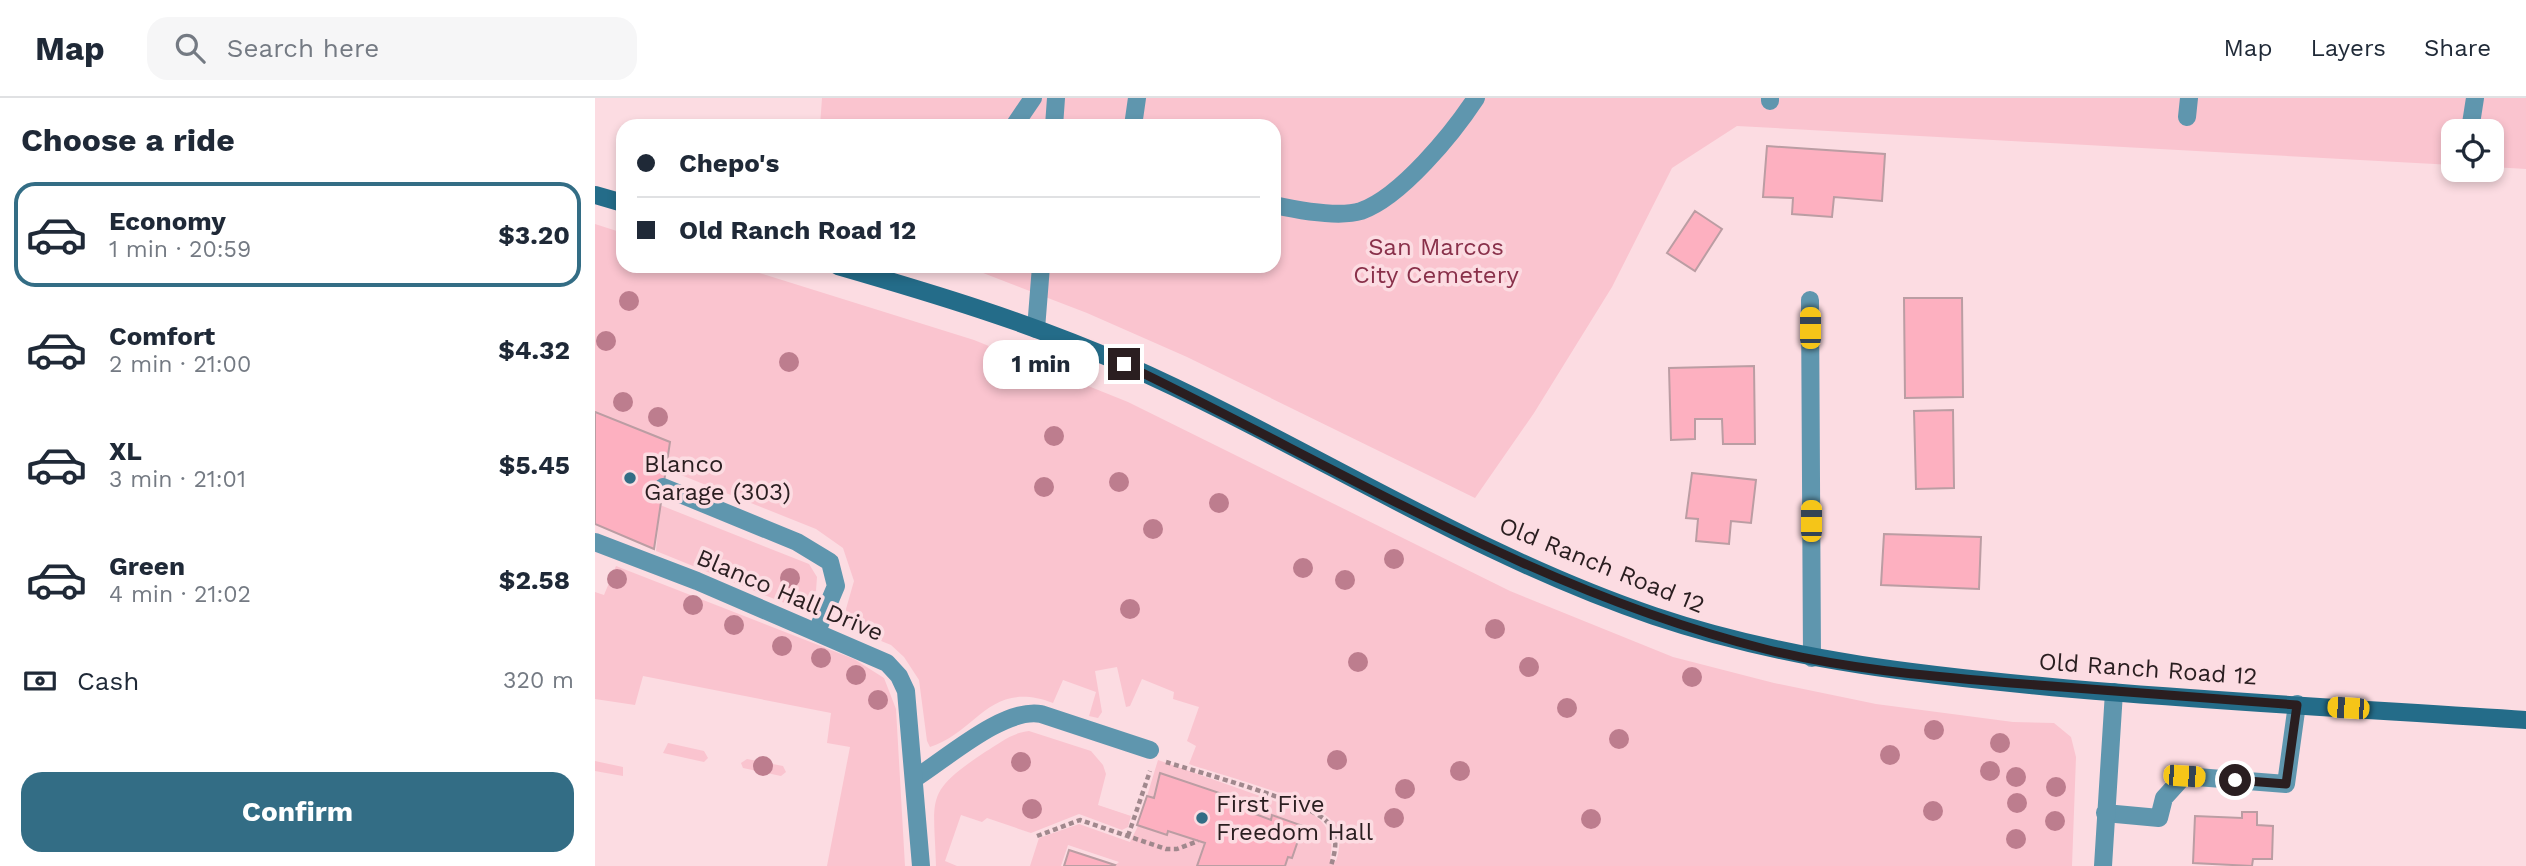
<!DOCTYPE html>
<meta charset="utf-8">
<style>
:root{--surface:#fff;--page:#f6f6f7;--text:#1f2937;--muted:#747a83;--line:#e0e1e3;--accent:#336d85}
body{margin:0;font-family:"Work Sans",sans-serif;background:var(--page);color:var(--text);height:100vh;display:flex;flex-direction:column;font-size:26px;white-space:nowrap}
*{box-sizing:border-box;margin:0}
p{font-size:23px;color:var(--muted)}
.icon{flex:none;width:38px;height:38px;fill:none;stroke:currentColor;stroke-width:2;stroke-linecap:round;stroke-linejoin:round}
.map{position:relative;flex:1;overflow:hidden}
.side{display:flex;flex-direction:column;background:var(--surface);width:595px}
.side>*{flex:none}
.hud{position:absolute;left:21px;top:21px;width:665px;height:154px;border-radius:21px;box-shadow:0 4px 10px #0003;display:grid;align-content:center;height:154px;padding:0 21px;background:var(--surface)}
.tools{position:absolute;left:1846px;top:21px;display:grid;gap:14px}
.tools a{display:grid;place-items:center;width:63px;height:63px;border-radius:14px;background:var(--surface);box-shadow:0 4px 10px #0003;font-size:35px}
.end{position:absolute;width:32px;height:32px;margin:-16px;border:9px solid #2a1e20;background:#fff;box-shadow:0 0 0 4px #fff}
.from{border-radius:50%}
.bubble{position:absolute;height:49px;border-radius:21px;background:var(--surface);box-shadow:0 4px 10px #0003;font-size:23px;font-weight:700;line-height:49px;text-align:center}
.car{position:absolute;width:21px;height:42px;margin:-21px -10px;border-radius:9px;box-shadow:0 0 5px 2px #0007;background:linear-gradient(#f5c518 24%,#345 0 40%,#f5c518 0 76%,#345 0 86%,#f5c518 0)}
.hud b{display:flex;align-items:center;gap:24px;height:66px;font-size:26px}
.hud b+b{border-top:2px solid var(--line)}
.hud i{width:18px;height:18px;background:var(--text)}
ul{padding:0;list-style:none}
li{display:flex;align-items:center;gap:21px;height:105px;margin:0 14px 10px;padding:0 7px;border:4px solid transparent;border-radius:21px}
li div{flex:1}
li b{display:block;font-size:26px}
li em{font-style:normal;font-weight:700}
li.on{border-color:var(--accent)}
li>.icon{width:63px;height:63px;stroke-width:1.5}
h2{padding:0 21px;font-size:32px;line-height:84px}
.pay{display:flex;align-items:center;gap:18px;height:77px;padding:0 21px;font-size:26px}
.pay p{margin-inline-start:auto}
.primary-button{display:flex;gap:14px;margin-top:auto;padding:14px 21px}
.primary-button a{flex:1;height:80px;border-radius:21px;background:var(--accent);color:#fff;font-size:28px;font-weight:700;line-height:80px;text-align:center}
header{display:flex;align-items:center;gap:42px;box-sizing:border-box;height:98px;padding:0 35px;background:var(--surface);border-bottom:2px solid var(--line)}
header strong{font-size:33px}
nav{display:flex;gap:38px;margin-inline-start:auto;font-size:24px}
.search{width:490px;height:63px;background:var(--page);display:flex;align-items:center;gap:18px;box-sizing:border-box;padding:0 24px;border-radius:21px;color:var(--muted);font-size:26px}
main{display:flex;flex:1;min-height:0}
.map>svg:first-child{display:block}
</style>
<header>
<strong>Map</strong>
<div class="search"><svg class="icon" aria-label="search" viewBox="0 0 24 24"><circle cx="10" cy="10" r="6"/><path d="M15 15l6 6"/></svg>Search here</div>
<nav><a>Map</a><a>Layers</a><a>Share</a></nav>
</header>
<main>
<section class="side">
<h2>Choose a ride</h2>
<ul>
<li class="on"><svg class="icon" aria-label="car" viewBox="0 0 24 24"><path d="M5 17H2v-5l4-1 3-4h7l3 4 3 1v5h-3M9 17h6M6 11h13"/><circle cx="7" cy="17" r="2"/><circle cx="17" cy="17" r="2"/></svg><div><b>Economy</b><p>1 min · 20:59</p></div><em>$3.20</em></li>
<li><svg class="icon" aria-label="car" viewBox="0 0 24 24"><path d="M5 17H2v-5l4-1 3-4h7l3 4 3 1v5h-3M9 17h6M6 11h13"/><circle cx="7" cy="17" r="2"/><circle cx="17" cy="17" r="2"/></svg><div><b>Comfort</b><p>2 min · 21:00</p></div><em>$4.32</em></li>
<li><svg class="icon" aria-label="car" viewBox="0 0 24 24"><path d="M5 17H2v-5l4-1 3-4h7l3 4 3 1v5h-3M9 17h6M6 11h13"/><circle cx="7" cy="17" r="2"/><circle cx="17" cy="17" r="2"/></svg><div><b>XL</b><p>3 min · 21:01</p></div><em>$5.45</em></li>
<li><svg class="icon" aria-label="car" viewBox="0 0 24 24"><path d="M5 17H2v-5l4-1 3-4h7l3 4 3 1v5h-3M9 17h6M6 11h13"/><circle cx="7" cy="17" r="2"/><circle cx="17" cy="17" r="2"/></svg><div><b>Green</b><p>4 min · 21:02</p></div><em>$2.58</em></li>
</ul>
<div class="pay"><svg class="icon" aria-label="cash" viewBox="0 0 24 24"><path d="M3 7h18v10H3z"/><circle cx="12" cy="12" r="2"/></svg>Cash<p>320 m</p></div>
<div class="primary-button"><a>Confirm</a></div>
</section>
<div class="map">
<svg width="1931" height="768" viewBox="0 0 1931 768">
<rect width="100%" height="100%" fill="#fcdce2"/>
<path fill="#fac4cf" d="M227 0H1931V71L1897 69V33H1858V67L1142 28 1077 70 1017 189 939 315 880 400 592 259 492 215 370 168H679V28H225Z
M0 126 28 135V168H142L379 242 533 304 915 493 1078 559 1179 585 1281 606 1418 624 1459 625 1476 639 1481 659 1477 768H690L693 759H697L707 727 678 718 676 722 660 716 662 708 565 675 559 700 552 698 563 662 719 717C735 729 739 742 735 761L741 763C746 749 746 733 736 722 718 700 624 677 594 666L601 648 592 643 604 609 578 601 579 594 547 581 535 608 531 609 522 569 500 573 507 614 503 620 494 618 501 594 468 582 458 605C394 581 383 634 335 649L332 643 324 582 309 559 296 547 264 534 253 525 251 511 259 483 248 450 221 431 71 371 75 344 0 314Z
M65 407 214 466 222 479 221 493 207 506H192L61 453Z
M21 468 259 561 289 580 301 611 310 768H232L255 649 232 645 236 615 48 578 40 607 0 601V494L9 497Z
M434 633 496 653 508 667 511 676 503 707 536 718 533 729 527 732 484 716 436 735 392 720 387 724 366 717 350 763 362 768H341C339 698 329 695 390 654 405 645 416 635 434 633Z
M73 645 109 653 113 660 109 664 68 655Z
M152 661 188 668 191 674 186 678 148 670 146 665Z
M0 663 28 669V678L0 673Z
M484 726 535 744 543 728 571 737 573 733 610 745 602 768H519L524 764 473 747 466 768H435L444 740Z"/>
<path fill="#fdb0c0" stroke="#bb9da3" stroke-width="2" d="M1172 48 1290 56 1287 103 1239 99 1237 119 1197 116 1198 100 1168 99Z
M1100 113 1127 131 1100 173 1072 155Z
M1309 200H1367L1368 299 1310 300Z
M1159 268 1160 346H1128L1127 321H1100V341L1076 342 1074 270Z
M1358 312 1359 390 1321 391 1319 313Z
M0 314 75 344 59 451 0 426Z
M1097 375 1161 382 1156 425 1136 423 1134 446 1101 443 1103 421 1091 420Z
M1289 436 1386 439 1384 491 1286 487Z
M565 675 663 708 660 716 676 722 677 717 708 728 697 760 693 759 690 768H602L610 745 573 733 572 737 542 727 552 698 559 700Z
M1647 714H1662V727L1678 728 1677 761H1658L1657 768 1598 765 1600 718 1647 720Z
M474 752 520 767 519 768H469Z"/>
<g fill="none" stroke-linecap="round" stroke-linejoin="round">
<path stroke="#a0888d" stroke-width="4.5" stroke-dasharray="5 3.5" stroke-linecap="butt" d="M571 664C602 674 720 705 734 726 744 739 740 754 736 768
M442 738 485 722 571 751H582L603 743
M533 738 555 673"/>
<path stroke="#5f96ae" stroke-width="18" d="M1175 3V0
M1592 19 1594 0
M419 28 438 0
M459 28 461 0
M538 28 542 0
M1875 32 1880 0
M679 107C702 112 743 120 766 113 806 99 858 35 881 0
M441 231 446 168
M68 389 202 444 235 464 241 488 222 533
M319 681C351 661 409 609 446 616L555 652
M1510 715 1564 720 1569 700 1589 678 1691 686 1702 606"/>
<path stroke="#5f96ae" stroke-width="18" d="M1215 202 1217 560
M0 444 102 483 292 565 304 578 311 593 326 768"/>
<path stroke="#5f96ae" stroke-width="18" d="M1508 768 1519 594"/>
<path stroke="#246c89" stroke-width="18" d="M0 97 28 105
M243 168C340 196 436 225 529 266 708 345 873 455 1059 518 1196 564 1335 578 1478 591 1629 604 1780 612 1931 622"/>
</g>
<g fill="#bd7d8e">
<circle cx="34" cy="203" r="10"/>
<circle cx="11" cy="243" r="10"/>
<circle cx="194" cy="264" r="10"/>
<circle cx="28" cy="304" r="10"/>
<circle cx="63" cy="319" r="10"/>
<circle cx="459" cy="338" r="10"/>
<circle cx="524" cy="384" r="10"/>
<circle cx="449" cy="389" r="10"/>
<circle cx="624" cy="405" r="10"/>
<circle cx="558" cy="431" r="10"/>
<circle cx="799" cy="461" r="10"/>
<circle cx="708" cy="470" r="10"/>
<circle cx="195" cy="480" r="10"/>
<circle cx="22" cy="481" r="10"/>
<circle cx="750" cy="482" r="10"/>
<circle cx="98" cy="507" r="10"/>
<circle cx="535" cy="511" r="10"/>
<circle cx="139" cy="527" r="10"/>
<circle cx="900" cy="531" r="10"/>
<circle cx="187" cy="548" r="10"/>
<circle cx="226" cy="560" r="10"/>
<circle cx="763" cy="564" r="10"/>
<circle cx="934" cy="569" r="10"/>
<circle cx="261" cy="577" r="10"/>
<circle cx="1097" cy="579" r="10"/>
<circle cx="283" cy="602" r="10"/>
<circle cx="972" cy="610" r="10"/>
<circle cx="1339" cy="632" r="10"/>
<circle cx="1024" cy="641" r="10"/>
<circle cx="1405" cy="645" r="10"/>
<circle cx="1295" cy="657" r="10"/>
<circle cx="742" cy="662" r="10"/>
<circle cx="426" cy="664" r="10"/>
<circle cx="168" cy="668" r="10"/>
<circle cx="865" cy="673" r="10"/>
<circle cx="1395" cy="673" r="10"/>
<circle cx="1421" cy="679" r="10"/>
<circle cx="1461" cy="689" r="10"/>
<circle cx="810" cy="691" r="10"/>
<circle cx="1422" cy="705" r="10"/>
<circle cx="437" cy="711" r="10"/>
<circle cx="1338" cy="713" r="10"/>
<circle cx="799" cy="720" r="10"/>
<circle cx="996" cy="721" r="10"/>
<circle cx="1460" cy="723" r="10"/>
<circle cx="1421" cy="741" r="10"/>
</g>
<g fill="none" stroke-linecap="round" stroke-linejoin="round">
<path stroke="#2a1e20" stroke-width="9" d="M529 266C739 367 942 494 1170 551 1250 571 1334 578 1416 585 1512 593 1607 600 1702 607L1691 686 1640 682"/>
</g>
<g fill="#336d85" stroke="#fcdce2" stroke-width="2.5">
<circle cx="35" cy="380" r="7"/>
<circle cx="607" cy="720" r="7"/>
</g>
<g text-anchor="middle" stroke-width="7" stroke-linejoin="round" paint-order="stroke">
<g font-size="24" fill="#89304a" stroke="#fcdce2">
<text x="841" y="157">San Marcos<tspan x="841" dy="28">City Cemetery</tspan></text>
</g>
<g font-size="24" fill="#2a1e20" stroke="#fcdce2" text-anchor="start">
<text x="49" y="374">Blanco<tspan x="49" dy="28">Garage (303)</tspan></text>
<text x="621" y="714">First Five<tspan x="621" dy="28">Freedom Hall</tspan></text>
</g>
<g font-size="24" fill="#2a1e20" stroke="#fcdce2">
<text transform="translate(1007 467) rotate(22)" y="8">Old Ranch Road 12</text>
<text transform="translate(195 497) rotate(23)" y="8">Blanco Hall Drive</text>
<text transform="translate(1553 571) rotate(4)" y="8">Old Ranch Road 12</text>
</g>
</g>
</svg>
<div class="tools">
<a><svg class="icon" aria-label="locate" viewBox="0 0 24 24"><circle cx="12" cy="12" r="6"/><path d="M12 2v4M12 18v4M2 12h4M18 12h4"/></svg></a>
</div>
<i class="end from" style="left:1640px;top:682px"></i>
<i class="end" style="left:529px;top:266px"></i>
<div class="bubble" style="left:388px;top:242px;width:116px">1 min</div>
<i class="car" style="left:1215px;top:230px;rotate:0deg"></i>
<i class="car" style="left:1216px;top:423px;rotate:0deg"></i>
<i class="car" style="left:1753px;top:610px;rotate:274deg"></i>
<i class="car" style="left:1589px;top:678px;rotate:94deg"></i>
<div class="hud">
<b><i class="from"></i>Chepo's</b>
<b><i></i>Old Ranch Road 12</b>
</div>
</div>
</main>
